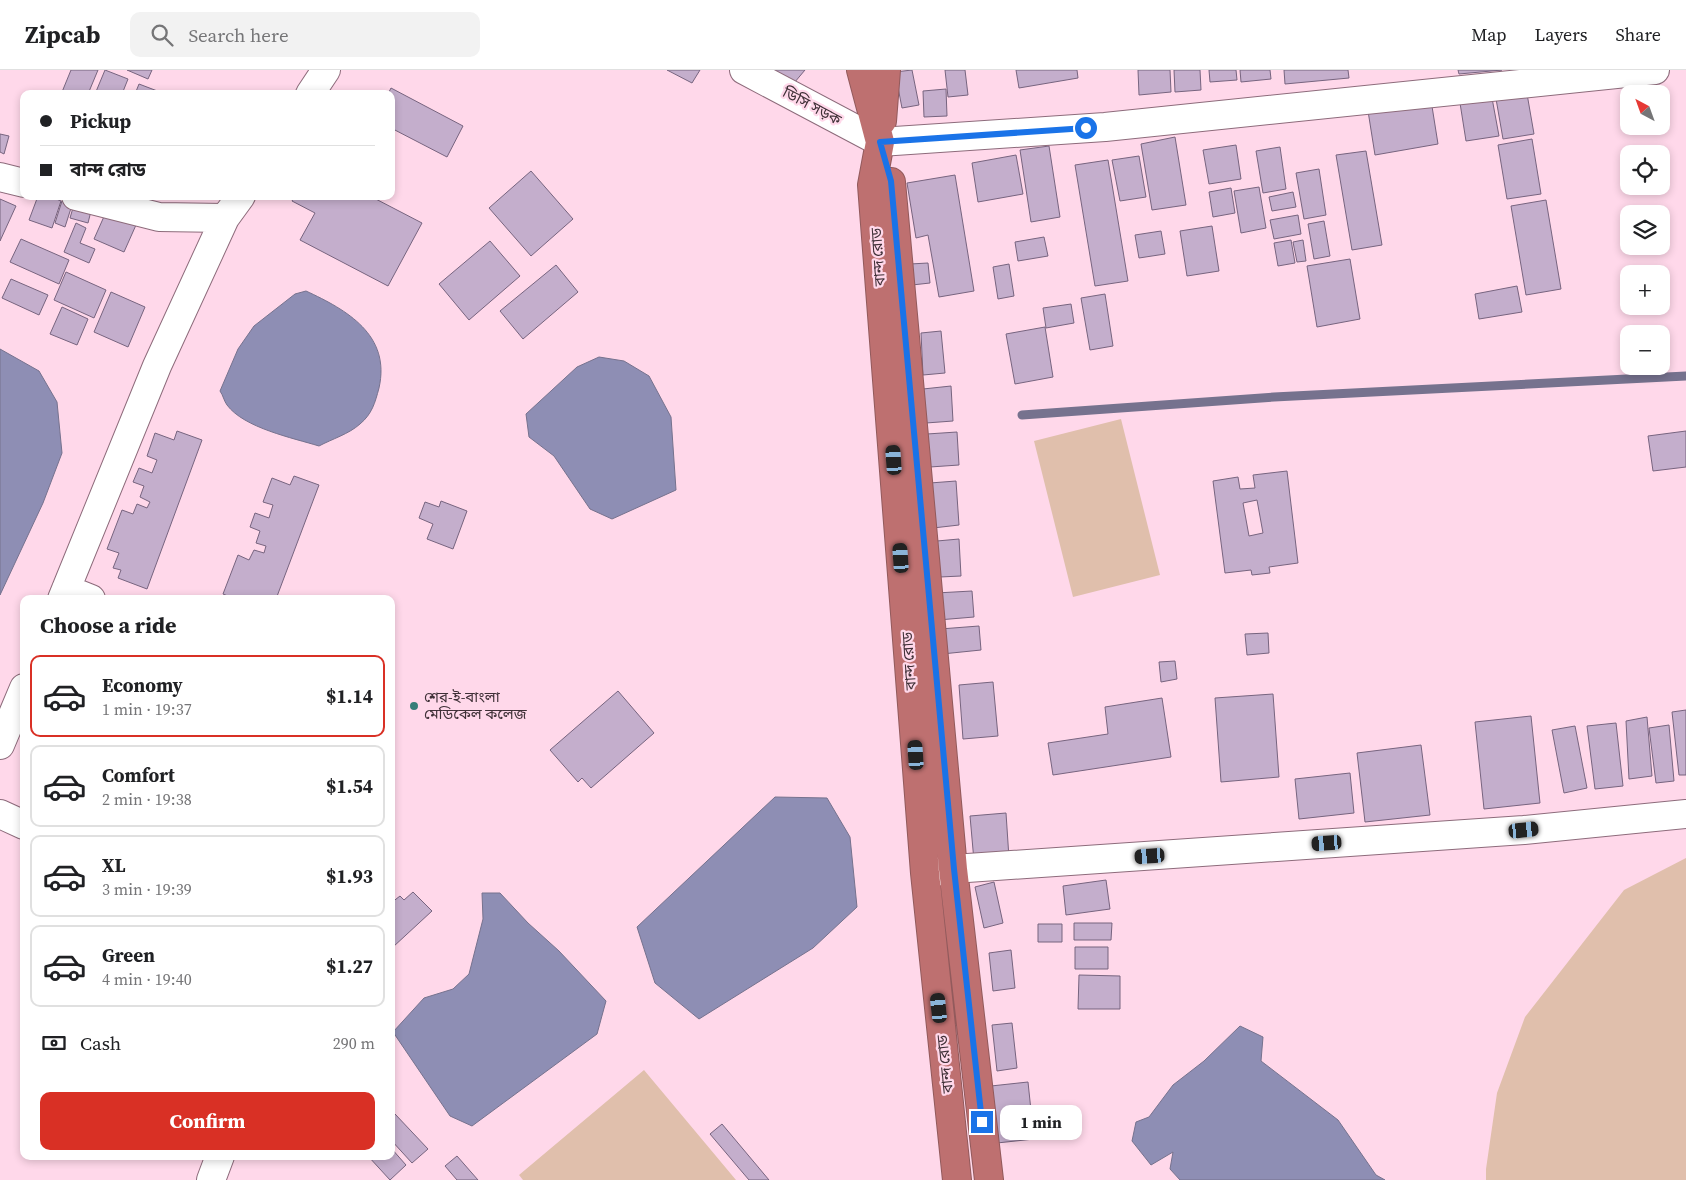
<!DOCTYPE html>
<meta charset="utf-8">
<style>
:root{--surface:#fff;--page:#f2f2f2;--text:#202124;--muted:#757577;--line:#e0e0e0;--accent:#d93025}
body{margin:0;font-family:"Source Serif 4","Noto Sans Bengali",serif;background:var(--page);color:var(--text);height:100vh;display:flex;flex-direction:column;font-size:19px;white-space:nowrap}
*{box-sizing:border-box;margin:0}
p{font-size:16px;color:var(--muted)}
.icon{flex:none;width:28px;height:28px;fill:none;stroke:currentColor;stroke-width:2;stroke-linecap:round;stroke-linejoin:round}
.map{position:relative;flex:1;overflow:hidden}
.side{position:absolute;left:20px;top:525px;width:375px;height:565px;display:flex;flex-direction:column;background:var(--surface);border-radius:10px;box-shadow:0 2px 8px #0003}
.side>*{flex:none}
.top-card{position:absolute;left:20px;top:20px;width:375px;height:110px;border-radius:10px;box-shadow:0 2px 8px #0003;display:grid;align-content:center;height:110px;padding:0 20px;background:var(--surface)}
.needle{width:32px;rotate:319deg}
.controls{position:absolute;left:1620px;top:15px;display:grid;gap:10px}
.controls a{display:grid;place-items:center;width:50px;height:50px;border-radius:10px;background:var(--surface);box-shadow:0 2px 8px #0003;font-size:25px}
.end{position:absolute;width:22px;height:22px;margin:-11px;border:6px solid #1a73e8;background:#fff;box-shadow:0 0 0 2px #fff}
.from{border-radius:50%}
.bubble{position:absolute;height:35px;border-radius:10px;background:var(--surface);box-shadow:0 2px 8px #0003;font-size:16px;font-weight:700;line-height:35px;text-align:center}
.car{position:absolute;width:15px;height:30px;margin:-15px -8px;border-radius:6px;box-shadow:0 0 4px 1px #0007;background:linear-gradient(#222 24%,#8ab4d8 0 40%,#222 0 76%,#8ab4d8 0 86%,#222 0)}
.top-card b{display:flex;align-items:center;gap:18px;height:48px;font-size:19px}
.top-card b+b{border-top:1px solid var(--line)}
.top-card i{width:12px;height:12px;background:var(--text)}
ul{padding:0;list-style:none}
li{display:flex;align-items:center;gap:15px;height:82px;margin:0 10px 8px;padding:0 10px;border:2px solid var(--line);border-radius:10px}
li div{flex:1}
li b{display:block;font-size:19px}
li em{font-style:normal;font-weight:700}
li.on{border-color:var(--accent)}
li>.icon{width:45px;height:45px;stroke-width:1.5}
h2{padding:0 20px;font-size:22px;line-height:60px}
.pay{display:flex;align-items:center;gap:12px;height:55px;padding:0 20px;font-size:19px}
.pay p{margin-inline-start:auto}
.cta{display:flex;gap:10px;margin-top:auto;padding:10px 20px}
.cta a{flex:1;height:58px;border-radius:10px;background:var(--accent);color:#fff;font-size:20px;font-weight:700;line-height:58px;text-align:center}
header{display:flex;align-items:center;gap:30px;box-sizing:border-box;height:70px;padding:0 25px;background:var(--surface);border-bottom:1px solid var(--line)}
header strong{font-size:24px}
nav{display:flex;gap:28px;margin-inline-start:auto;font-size:18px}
.search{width:350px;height:45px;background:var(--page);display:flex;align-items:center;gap:12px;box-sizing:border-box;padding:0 18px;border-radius:10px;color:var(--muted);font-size:19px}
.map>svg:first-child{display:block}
</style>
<header>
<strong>Zipcab</strong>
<div class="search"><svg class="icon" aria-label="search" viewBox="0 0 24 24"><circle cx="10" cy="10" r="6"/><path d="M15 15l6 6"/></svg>Search here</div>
<nav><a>Map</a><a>Layers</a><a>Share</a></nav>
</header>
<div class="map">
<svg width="1686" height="1110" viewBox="0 0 1686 1110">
<rect width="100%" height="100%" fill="#ffd8ea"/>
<path fill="#e0bfac" d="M1121 349 1160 505 1073 527 1034 371Z
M1686 788V1110H1486V1099L1497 1023 1525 947 1624 820Z
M644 1000 736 1110H523L519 1105Z"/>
<path fill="#8e8eb4" stroke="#76728e" d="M306 221C347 240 391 265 379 318 375 333 372 344 360 354 349 364 332 369 319 376 293 368 244 358 227 335 224 331 223 325 220 321L238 279 254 256 295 224Z
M0 279 39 301 57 332 62 383 43 433 0 525Z
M599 287 624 291 649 306 671 347 676 420 612 449 590 439 554 386 529 367 526 344 577 297Z
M775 727 827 728 850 767 857 837 813 878 699 949 655 913 637 857Z
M482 823H500L528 853 559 881 606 931 597 964 472 1056 450 1046 393 962 424 928 453 919 469 904 483 849Z
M1240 956 1263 967 1261 991 1338 1050 1376 1105 1385 1110H1180L1170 1099 1173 1082 1151 1095 1132 1071 1136 1052 1149 1047 1173 1015 1204 991Z"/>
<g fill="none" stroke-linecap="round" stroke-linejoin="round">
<path stroke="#76728e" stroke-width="9" d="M1022 345 1274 327 1686 306"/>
</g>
<path fill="#c4aecc" stroke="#77647f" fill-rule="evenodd" d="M71 0H98L88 24 62 22Z
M105 0 128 9 122 24H95Z
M127 0H152L148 9Z
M667 0H700L692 13Z
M770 0H805L789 19Z
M912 0 919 35 902 38 895 2Z
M945 0H965L968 25 948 27Z
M1016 0H1077L1078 8 1019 18Z
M1138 0H1170L1171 22 1139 25Z
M1174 0H1200L1201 20 1175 22Z
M1209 0H1236L1237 10 1210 12Z
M1240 0H1270L1271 9 1241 12Z
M1284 0H1348L1349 8 1285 14Z
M1458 0H1502L1459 4Z
M139 14 160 22 159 24H135Z
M391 18 463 56 447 87 391 58V24H388Z
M1526 18 1534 64 1503 69 1495 23Z
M946 19 947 46 924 47 923 21Z
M1492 28 1499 66 1466 71 1460 33Z
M1431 30 1438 74 1375 85 1368 41Z
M0 64 9 66 4 84 0 82Z
M1175 67 1186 135 1152 140 1141 74Z
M1532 69 1541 124 1507 129 1498 75Z
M1236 75 1241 109 1209 114 1203 80Z
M1049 76 1060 147 1031 152 1020 80Z
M1280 77 1286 119 1263 123 1256 81Z
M1366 81 1382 175 1352 180 1336 85Z
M1016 85 1023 124 978 132 972 93Z
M1139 86 1146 127 1120 131 1112 90Z
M1108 90 1128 211 1095 216 1075 95Z
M1319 99 1326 145 1304 149 1296 103Z
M531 101 573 149 531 186 489 138Z
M955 105 974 221 939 227 928 165 916 168 907 113Z
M1259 117 1266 158 1241 163 1234 121Z
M1231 118 1235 143 1213 147 1209 122Z
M1293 122 1296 137 1272 141 1269 127Z
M38 126H49L61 131 52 158 29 150Z
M295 126H370L422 153 388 216 300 170 315 143 292 131Z
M0 129 16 136 0 171Z
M1546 130 1561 219 1526 225 1511 136Z
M62 131 72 135 65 157 55 153Z
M75 131 92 137 88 153 70 148Z
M106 142 136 155 124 182 94 169Z
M1298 145 1301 164 1274 169 1270 150Z
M1324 151 1330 186 1314 189 1308 154Z
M76 153 86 158 80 173 95 179 89 193 64 182Z
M1212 156 1219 201 1187 206 1180 161Z
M1161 161 1165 184 1139 188 1135 165Z
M1044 167 1048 186 1018 191 1015 172Z
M21 169 69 190 59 214 10 192Z
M1291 170 1295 193 1278 196 1274 173Z
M1303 170 1306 191 1297 192 1293 172Z
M490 171 520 206 469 250 439 214Z
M1350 189 1360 249 1317 257 1307 196Z
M928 193 930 213 912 215 910 194Z
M1009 194 1014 226 998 229 993 197Z
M556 195 578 222 523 269 500 241Z
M66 202 106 220 94 248 54 230Z
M11 209 48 225 39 245 2 228Z
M1517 216 1522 242 1479 249 1475 224Z
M111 222 145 237 128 277 94 262Z
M1105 224 1113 276 1090 280 1081 228Z
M1071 234 1074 253 1046 258 1043 238Z
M62 237 88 249 77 275 50 264Z
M1045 257 1053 307 1015 314 1006 264Z
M941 261 945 303 923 305 921 263Z
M951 316 953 351 926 353 923 319Z
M177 361 202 370 147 519 118 508 121 500 113 498 119 483 107 479 122 440 133 444 137 434 147 438 150 432 140 427 144 416 133 412 139 398 152 403 157 390 147 386 155 363 174 370Z
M1686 361V397L1653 401 1648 366Z
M957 362 959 395 930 397 927 364Z
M1287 401 1298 493 1269 497 1270 503 1252 505 1251 500 1225 503 1213 411 1238 407 1240 419 1255 418 1253 405ZM1257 430 1263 463 1249 466 1243 433Z
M294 406 319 415 276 529H235L223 524 238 485 249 490 254 480 264 483 266 476 256 473 260 461 250 457 255 443 269 448 273 435 263 432 272 408 290 415Z
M956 411 959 455 933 458 930 413Z
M441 431 467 441 453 479 427 469 433 454 419 448 425 432 439 437Z
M959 469 961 506 940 507 937 471Z
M972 521 974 547 938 550 936 523Z
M979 556 981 580 942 584 940 559Z
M1268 563 1269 583 1247 585 1245 564Z
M1175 591 1177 609 1161 612 1159 592Z
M993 612 998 666 963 669 959 615Z
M618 621 654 663 591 718 582 708 578 712 550 680Z
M1273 624 1279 707 1221 712 1215 628Z
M1162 628 1171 687 1053 705 1048 673 1108 664 1105 637Z
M1686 640V705H1679L1672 642Z
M1531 646 1540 733 1484 739 1475 652Z
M1647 647 1652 706 1629 709 1626 651Z
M1616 653 1623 716 1595 719 1587 656Z
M1669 655 1674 711 1656 713 1649 658Z
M1575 656 1587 718 1564 723 1552 660Z
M1421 675 1430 745 1365 752 1357 683Z
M1350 703 1354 743 1299 749 1295 709Z
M1006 743 1009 788 974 791 970 746Z
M1106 810 1110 839 1066 845 1063 816Z
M994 812 1003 853 984 858 975 817Z
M413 822 432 841 393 877 391 874V833L400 826 404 830Z
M1074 853H1112L1111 870H1074Z
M1038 854H1062V872H1038Z
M1075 877H1108V899H1075Z
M1011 880 1015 918 993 921 989 883Z
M1079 905 1120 906V939H1078Z
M1012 953 1017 998 997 1001 992 955Z
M1028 1012 1034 1069 997 1073 991 1016Z
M395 1044 428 1079 412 1093 391 1070V1047Z
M722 1054 769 1110H749L710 1064Z
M391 1078 406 1095 390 1110 368 1086H391Z
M457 1086 478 1110H457L445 1096Z"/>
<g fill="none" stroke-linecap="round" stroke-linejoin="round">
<g stroke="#8d6b7b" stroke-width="30">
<path id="minor" d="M744 0 880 72 1105 57 1655 0
M310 24 326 0
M0 107 24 113
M76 126 159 147 225 148
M66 519 91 529
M62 529 157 296 225 148 241 126
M0 675 24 618
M0 744 24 755
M929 803 953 799 1524 760 1686 744
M211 1110 220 1086"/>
</g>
<g stroke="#925a5c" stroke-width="30">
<path id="highway" d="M861 0 880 72 872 115 925 803 957 1110
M882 51 886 0
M891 112 953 799 989 1110"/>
</g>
<use href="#minor" stroke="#fff" stroke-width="28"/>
<use href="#highway" stroke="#be7070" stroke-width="28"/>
</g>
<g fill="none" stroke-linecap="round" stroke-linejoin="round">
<path stroke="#1a73e8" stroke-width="6" d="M982 1052 954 799 891 111 880 72 1086 58"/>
</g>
<circle fill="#367e79" stroke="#ffd8ea" stroke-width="2" cx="414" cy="636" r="5"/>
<g text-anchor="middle" stroke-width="4.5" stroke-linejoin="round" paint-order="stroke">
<g font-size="15" fill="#3f3037" stroke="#ffd8ea">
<text transform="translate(812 36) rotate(28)" y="5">ডিসি সড়ক</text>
<text transform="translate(878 187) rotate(-94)" y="5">বান্দ রোড</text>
<text transform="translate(909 591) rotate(-94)" y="5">বান্দ রোড</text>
<text transform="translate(945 994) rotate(-96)" y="5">বান্দ রোড</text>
</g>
<g font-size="15" fill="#3f3037" stroke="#ffd8ea" text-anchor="start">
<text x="424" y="632">শের-ই-বাংলা<tspan x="424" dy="17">মেডিকেল কলেজ</tspan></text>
</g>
</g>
</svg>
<div class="controls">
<a><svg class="needle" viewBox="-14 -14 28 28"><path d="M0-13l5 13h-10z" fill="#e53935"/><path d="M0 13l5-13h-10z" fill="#757577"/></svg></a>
<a><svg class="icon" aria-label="locate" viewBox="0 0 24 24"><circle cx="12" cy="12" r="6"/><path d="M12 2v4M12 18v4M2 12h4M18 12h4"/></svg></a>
<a><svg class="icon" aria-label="layers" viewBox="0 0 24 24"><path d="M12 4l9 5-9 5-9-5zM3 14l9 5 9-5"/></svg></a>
<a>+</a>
<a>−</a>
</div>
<i class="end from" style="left:1086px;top:58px"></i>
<i class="end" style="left:982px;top:1052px"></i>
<div class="bubble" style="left:1000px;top:1035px;width:82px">1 min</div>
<i class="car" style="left:894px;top:390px;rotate:356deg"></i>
<i class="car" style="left:901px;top:488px;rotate:356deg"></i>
<i class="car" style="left:916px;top:685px;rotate:356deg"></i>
<i class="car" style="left:1524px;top:760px;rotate:84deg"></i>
<i class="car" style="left:1327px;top:773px;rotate:266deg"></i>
<i class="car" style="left:1150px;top:786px;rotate:266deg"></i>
<i class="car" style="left:939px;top:938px;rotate:354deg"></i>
<div class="top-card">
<b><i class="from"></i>Pickup</b>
<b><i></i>বান্দ রোড</b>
</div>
<section class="side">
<h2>Choose a ride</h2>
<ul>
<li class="on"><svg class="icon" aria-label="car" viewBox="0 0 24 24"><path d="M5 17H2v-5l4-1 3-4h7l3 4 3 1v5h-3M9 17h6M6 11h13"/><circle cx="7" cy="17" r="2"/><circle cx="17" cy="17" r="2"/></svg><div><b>Economy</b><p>1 min · 19:37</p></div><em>$1.14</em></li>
<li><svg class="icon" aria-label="car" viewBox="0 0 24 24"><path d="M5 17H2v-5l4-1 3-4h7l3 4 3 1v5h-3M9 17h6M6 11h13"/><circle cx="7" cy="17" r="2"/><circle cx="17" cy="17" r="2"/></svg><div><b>Comfort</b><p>2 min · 19:38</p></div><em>$1.54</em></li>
<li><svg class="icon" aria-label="car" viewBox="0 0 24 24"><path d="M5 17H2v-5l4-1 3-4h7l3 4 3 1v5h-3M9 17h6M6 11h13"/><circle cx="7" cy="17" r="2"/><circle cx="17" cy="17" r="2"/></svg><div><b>XL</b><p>3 min · 19:39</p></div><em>$1.93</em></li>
<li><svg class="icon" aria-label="car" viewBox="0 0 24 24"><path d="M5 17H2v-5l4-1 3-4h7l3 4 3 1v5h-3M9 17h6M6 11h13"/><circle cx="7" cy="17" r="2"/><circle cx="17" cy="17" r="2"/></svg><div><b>Green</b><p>4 min · 19:40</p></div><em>$1.27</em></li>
</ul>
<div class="pay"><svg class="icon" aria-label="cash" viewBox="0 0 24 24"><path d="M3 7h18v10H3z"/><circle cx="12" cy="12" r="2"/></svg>Cash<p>290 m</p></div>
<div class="cta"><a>Confirm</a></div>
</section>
</div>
